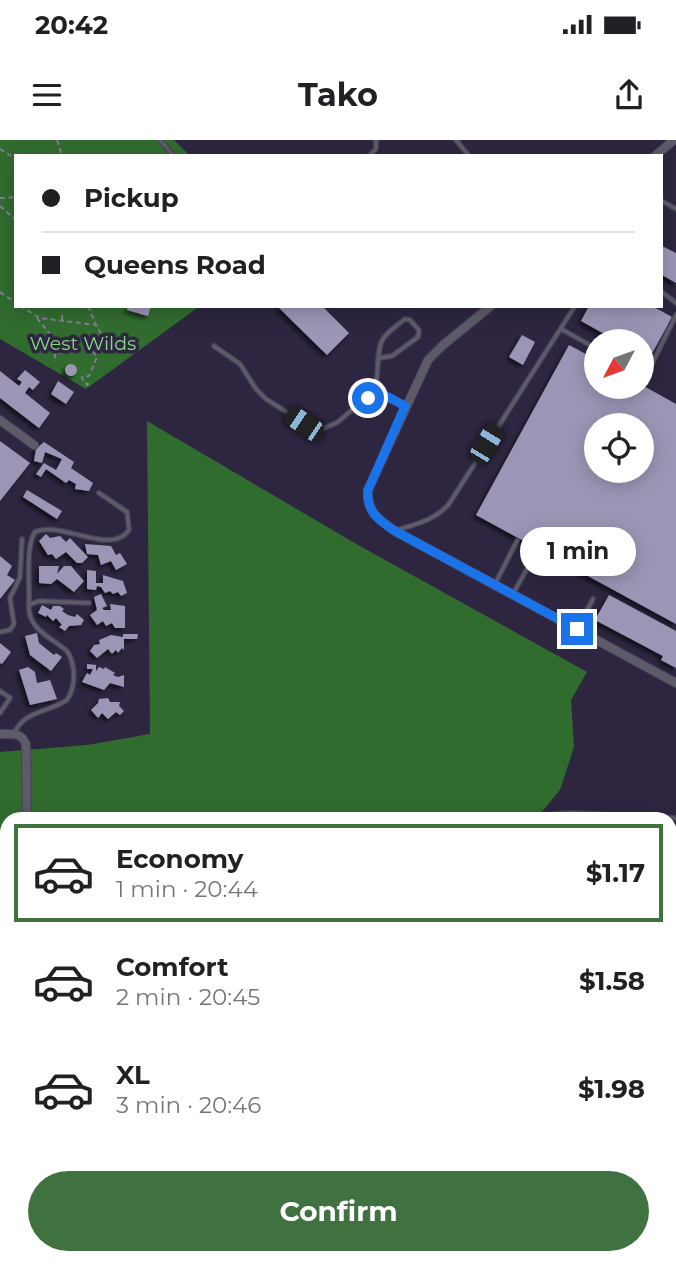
<!DOCTYPE html>
<meta charset="utf-8">
<style>
:root{--surface:#fff;--page:#f6f6f6;--text:#202124;--muted:#757577;--line:#e0e0e0;--accent:#407241}
body{margin:0;font-family:Montserrat,sans-serif;background:var(--page);color:var(--text);height:100vh;display:flex;flex-direction:column;font-size:26px;white-space:nowrap}
*{box-sizing:border-box;margin:0}
p{font-size:23px;color:var(--muted)}
.icon{flex:none;width:38px;height:38px;fill:none;stroke:currentColor;stroke-width:2;stroke-linecap:round;stroke-linejoin:round}
.map{position:relative;flex:1;overflow:hidden}
.side{position:absolute;left:0px;top:672px;width:677px;height:453px;display:flex;flex-direction:column;background:var(--surface);border-radius:21px 21px 0 0;box-shadow:0 4px 18px #0003}
.side>*{flex:none}
.top-card{position:absolute;left:14px;top:14px;width:649px;height:154px;border-radius:0px;box-shadow:0 4px 18px #0003;display:grid;align-content:center;height:154px;padding:0 28px;background:var(--surface)}
.needle{width:46px;rotate:229deg}
.controls{position:absolute;left:584px;top:189px;display:grid;gap:14px}
.controls a{display:grid;place-items:center;width:70px;height:70px;border-radius:50%;background:var(--surface);box-shadow:0 4px 18px #0003;font-size:35px}
.end{position:absolute;width:32px;height:32px;margin:-16px;border:9px solid #1a73e8;background:#fff;box-shadow:0 0 0 4px #fff}
.from{border-radius:50%}
.bubble{position:absolute;height:49px;border-radius:24px;background:var(--surface);box-shadow:0 4px 18px #0003;font-size:23px;font-weight:700;line-height:49px;text-align:center}
.car{position:absolute;width:21px;height:42px;margin:-21px -10px;border-radius:9px;box-shadow:0 0 5px 2px #0007;background:linear-gradient(#222 24%,#8ab4d8 0 40%,#222 0 76%,#8ab4d8 0 86%,#222 0)}
.top-card b{display:flex;align-items:center;gap:24px;height:66px;font-size:26px}
.top-card b+b{border-top:2px solid var(--line)}
.top-card i{width:18px;height:18px;background:var(--text)}
ul{padding:12px 0 0;list-style:none}
li{display:flex;align-items:center;gap:21px;height:98px;margin:0 14px 10px;padding:0 14px;border:4px solid transparent;border-radius:0px}
li div{flex:1}
li b{display:block;font-size:26px}
li em{font-style:normal;font-weight:700}
li.on{border-color:var(--accent)}
li>.icon{width:63px;height:63px;stroke-width:1.5}
.action{display:flex;gap:14px;margin-top:auto;padding:14px 28px}
.action a{flex:1;height:80px;border-radius:42px;background:var(--accent);color:#fff;font-size:28px;font-weight:700;line-height:80px;text-align:center}
.status{display:flex;justify-content:space-between;align-items:center;height:49px;padding:0 35px;background:var(--surface);direction:ltr}
.status svg{height:19px;fill:currentColor}
header{display:flex;justify-content:space-between;align-items:center;height:91px;padding:0 28px;background:var(--surface);font-size:32px;font-weight:700}
.map>svg:first-child{display:block}
</style>
<div class="status"><b>20:42</b><svg viewBox="0 0 49 12"><path d="M0 12V9h3v3zM5 12V6h3v6zM10 12V3h3v9zM15 12V0h3v12zM26 1h20v11H26zM47 4h2v5h-2z"/></svg></div>
<header><svg class="icon" aria-label="menu" viewBox="0 0 24 24"><path d="M4 6h16M4 12h16M4 18h16"/></svg>Tako<svg class="icon" aria-label="share" viewBox="0 0 24 24"><path d="M12 15V3M7 8l5-5 5 5M5 13v7h14v-7"/></svg></header>
<div class="map">
<svg width="676" height="1124" viewBox="0 0 676 1124">
<defs>
<filter id="shadow"><feDropShadow dx="-3" dy="3" stdDeviation="2" flood-color="#0009"/></filter>
</defs>
<rect width="100%" height="100%" fill="#2e2640"/>
<path fill="#316c2f" d="M0 0H174L190 16H16V166H200L86 249 0 199Z
M147 281 358 405 587 532 571 560 574 607 560 650 536 679H7V700H0V612L87 605 150 594Z"/>
<path fill="#9d95b5" fill-rule="evenodd" filter="url(#shadow)" d="M662 106 676 113V143L662 135Z
M128 166H151L148 176 127 170Z
M277 166H322L349 193 327 215Z
M589 166H652L672 177 649 219 642 215V201H617L581 181Z
M522 195 535 202 523 225 509 217Z
M569 205 597 220V247L642 245 676 264V484L476 375ZM597 285H642V331H597Z
M65 230a6 6 0 1 1 12 0a6 6 0 1 1-12 0Z
M25 230 40 242 33 250 29 247 25 253 50 273 39 288 0 258V231L19 246 22 242 17 239Z
M58 241 74 252 66 264 51 254Z
M0 301 30 323 0 361Z
M44 302 74 322 71 328 93 343 89 351 75 349 76 344 69 340 66 343 46 329 41 337 36 334 44 323 56 330 62 319 45 312 42 323 34 321 36 309Z
M27 350 62 371 57 379 23 357Z
M46 394 50 398 60 396 66 402 70 398 88 417 82 423H77L66 412 56 419 52 414 48 415 39 401Z
M85 404 111 406 116 415 120 413 127 424 116 430 111 421 101 425 98 415 87 414Z
M0 416 12 426 7 435 15 440 0 459Z
M39 426H59L57 434 64 426H71L84 441 74 452 57 439 51 444 39 443Z
M87 430 96 431V443H103V435L123 441 127 453 121 456 118 452 113 454 110 451 105 453 101 447 97 446 96 450 87 449Z
M101 454 107 466 102 468 104 470H111L110 464 125 466V488H115L112 483 106 486 103 481 97 485 90 475 97 470 94 457Z
M609 455 676 491V528L661 520 663 516 595 480Z
M42 465 51 470 53 466H60L64 469 62 471 68 475 75 477 77 474 84 480 81 485 69 486 65 491 59 487 62 485 56 478 53 481 47 475 46 477 38 473Z
M37 493 39 503 54 515 56 513 62 517 51 531 30 515 25 496Z
M123 494H138L137 499H124V510L122 508 118 513 116 510 112 514 108 509 97 518 90 511 94 505 100 504 99 500 111 495 123 497Z
M0 503 11 512 2 524 0 523Z
M87 524 96 525V531L99 527 104 529 105 527 115 533 113 535 118 537 124 535V547L110 543 104 550 82 542 87 533 90 535 93 529H87Z
M28 527 35 532 37 543 50 540 57 559 30 565 19 530Z
M108 558 110 562H120L119 566 124 571 120 575 116 572 108 579 102 573 98 578 91 570 98 563 99 559Z"/>
<g fill="none" stroke-linecap="round" stroke-linejoin="round">
<g stroke="#484159" stroke-width="6">
<path id="lane" d="M160 0 174 16
M456 0 469 16
M369 16 376 9V0
M662 61 676 69
M662 152 676 163
M561 189 597 209
M214 206 240 224 256 249 266 259 312 288H325L338 282 375 250
M380 218 392 216 418 197 419 190 410 180 405 179C398 185 388 191 383 199 376 210 379 235 375 250L405 266
M642 232 651 226 676 175
M397 390C417 384 435 380 449 364L575 166
M495 444 517 401
M513 454 538 409
M29 464C30 445 25 407 35 392 62 380 111 417 129 390L127 372 99 353
M577 489 593 459
M0 492 10 490 14 484 10 458 20 437 22 399
M0 551 10 558 0 573
M14 594C24 570 48 573 67 560 76 547 76 524 67 511 52 498 27 489 29 465L39 461 89 463
M543 679 555 674 571 673 676 678
M670 832 676 835"/>
</g>
<g stroke="#484159" stroke-width="10">
<path id="street" d="M655 16 674 0
M491 166 443 205 428 220 368 350C366 371 379 380 395 391L676 543
M0 280 34 305
M0 594C12 594 22 592 26 605L27 679
M670 919H676
M0 923 7 931
M213 1118V1124
M6 1124 7 1013"/>
</g>
<g stroke="#484159" stroke-width="15">
<path id="primary" d="M425 1118 676 1122
M142 1124 201 1118"/>
</g>
<g stroke="#484159" stroke-width="17">
<path id="highway" d="M0 867 7 873
M0 894 7 900
M670 951 676 953
M670 1014H676
M670 1037H676
M485 1124V1118"/>
</g>
<path stroke="#847d93" stroke-width="2" stroke-dasharray="5 3.5" stroke-linecap="butt" d="M57 0 62 16
M0 9 16 19
M0 58 16 57
M0 66 16 80
M0 152 16 163
M20 166 40 178 96 185 104 199 100 205 88 201V205L97 217 89 236 82 237 84 243 88 244 87 245 84 243
M88 166 96 184
M62 175V181
M37 178 57 203 54 222
M105 204 122 211H128L120 204 105 199"/>
<use href="#lane" stroke="#5e5b68" stroke-width="3.5"/>
<use href="#street" stroke="#5e5b68" stroke-width="8"/>
<use href="#primary" stroke="#918aa5" stroke-width="12"/>
<use href="#highway" stroke="#a59dbd" stroke-width="14"/>
</g>
<g fill="none" stroke-linecap="round" stroke-linejoin="round">
<path stroke="#1a73e8" stroke-width="9" d="M368 258 375 250 405 266 368 350C366 371 378 380 395 391L577 489"/>
</g>
<g text-anchor="middle" stroke-width="7" stroke-linejoin="round" paint-order="stroke">
<g font-size="19" fill="#86d782" stroke="#2e2640">
<text x="83" y="210">West Wilds</text>
</g>
</g>
</svg>
<div class="controls">
<a><svg class="needle" viewBox="-14 -14 28 28"><path d="M0-13l5 13h-10z" fill="#e53935"/><path d="M0 13l5-13h-10z" fill="#757577"/></svg></a>
<a><svg class="icon" aria-label="locate" viewBox="0 0 24 24"><circle cx="12" cy="12" r="6"/><path d="M12 2v4M12 18v4M2 12h4M18 12h4"/></svg></a>
</div>
<i class="end from" style="left:368px;top:258px"></i>
<i class="end" style="left:577px;top:489px"></i>
<div class="bubble" style="left:520px;top:387px;width:116px">1 min</div>
<i class="car" style="left:304px;top:284px;rotate:304deg"></i>
<i class="car" style="left:486px;top:304px;rotate:31deg"></i>
<div class="top-card">
<b><i class="from"></i>Pickup</b>
<b><i></i>Queens Road</b>
</div>
<section class="side">
<ul>
<li class="on"><svg class="icon" aria-label="car" viewBox="0 0 24 24"><path d="M5 17H2v-5l4-1 3-4h7l3 4 3 1v5h-3M9 17h6M6 11h13"/><circle cx="7" cy="17" r="2"/><circle cx="17" cy="17" r="2"/></svg><div><b>Economy</b><p>1 min · 20:44</p></div><em>$1.17</em></li>
<li><svg class="icon" aria-label="car" viewBox="0 0 24 24"><path d="M5 17H2v-5l4-1 3-4h7l3 4 3 1v5h-3M9 17h6M6 11h13"/><circle cx="7" cy="17" r="2"/><circle cx="17" cy="17" r="2"/></svg><div><b>Comfort</b><p>2 min · 20:45</p></div><em>$1.58</em></li>
<li><svg class="icon" aria-label="car" viewBox="0 0 24 24"><path d="M5 17H2v-5l4-1 3-4h7l3 4 3 1v5h-3M9 17h6M6 11h13"/><circle cx="7" cy="17" r="2"/><circle cx="17" cy="17" r="2"/></svg><div><b>XL</b><p>3 min · 20:46</p></div><em>$1.98</em></li>
</ul>
<div class="action"><a>Confirm</a></div>
</section>
</div>
